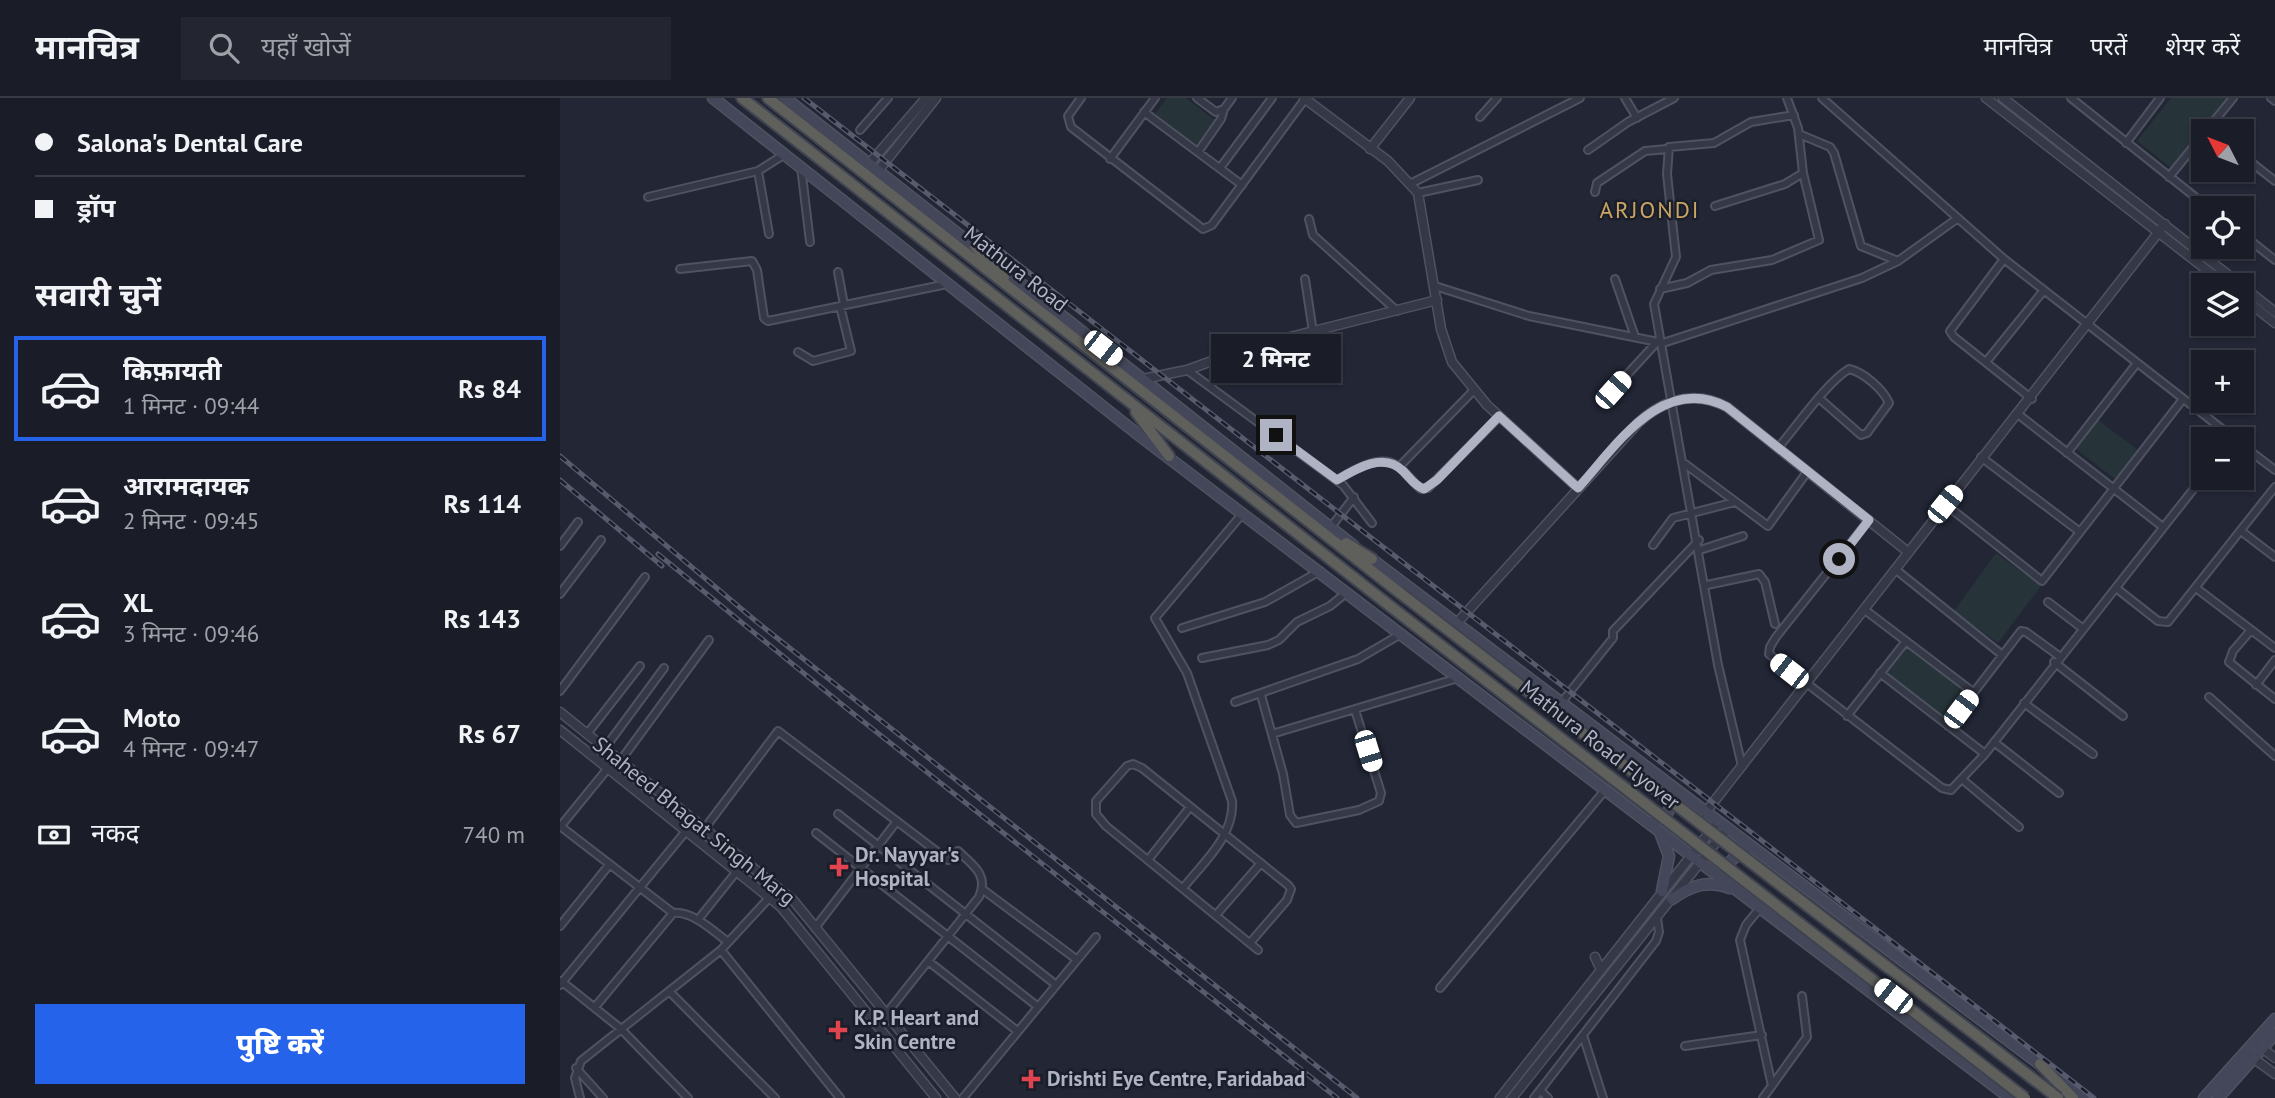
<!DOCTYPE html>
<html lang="hi">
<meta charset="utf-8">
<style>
:root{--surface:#1a1c28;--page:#232530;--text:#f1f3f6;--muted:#9fa1a8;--line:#383a45;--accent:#2563eb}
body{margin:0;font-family:"PT Sans","Noto Sans Devanagari",sans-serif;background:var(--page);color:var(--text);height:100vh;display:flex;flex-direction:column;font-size:26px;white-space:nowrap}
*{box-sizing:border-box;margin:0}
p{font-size:23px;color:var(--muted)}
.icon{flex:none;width:38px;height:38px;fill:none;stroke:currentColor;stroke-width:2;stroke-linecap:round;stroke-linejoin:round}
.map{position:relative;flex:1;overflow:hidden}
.side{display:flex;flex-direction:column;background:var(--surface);width:560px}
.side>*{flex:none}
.guide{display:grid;align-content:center;height:154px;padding:0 35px;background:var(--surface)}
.needle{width:46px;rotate:312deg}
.tools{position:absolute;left:1631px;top:21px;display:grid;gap:14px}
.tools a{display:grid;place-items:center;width:63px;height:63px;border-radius:0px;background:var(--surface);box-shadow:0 2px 5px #0004,0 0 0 2px var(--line);font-size:35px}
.end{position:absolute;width:32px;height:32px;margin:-16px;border:9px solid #afb3c3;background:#111;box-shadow:0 0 0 4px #111}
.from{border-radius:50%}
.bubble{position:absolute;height:49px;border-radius:0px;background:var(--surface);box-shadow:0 2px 5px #0004,0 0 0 2px var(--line);font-size:23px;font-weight:800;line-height:49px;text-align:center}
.car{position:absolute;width:21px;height:42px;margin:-21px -10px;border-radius:9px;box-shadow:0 0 5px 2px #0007;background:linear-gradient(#fff 24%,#345 0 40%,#fff 0 76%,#345 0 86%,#fff 0)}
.guide b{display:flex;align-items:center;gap:24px;height:66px;font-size:26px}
.guide b+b{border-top:2px solid var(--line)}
.guide i{width:18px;height:18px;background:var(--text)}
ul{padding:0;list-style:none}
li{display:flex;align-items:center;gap:21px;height:105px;margin:0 14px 10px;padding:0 21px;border:4px solid transparent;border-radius:0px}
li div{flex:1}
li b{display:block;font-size:26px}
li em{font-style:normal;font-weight:800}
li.active{border-color:var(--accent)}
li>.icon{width:63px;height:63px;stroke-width:1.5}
h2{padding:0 35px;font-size:32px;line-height:84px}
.pay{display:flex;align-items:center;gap:18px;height:77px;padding:0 35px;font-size:26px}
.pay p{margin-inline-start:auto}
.action{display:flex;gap:14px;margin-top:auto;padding:14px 35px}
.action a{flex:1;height:80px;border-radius:0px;background:var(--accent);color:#fff;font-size:28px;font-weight:800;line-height:80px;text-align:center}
header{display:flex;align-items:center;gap:42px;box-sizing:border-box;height:98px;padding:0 35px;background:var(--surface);border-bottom:2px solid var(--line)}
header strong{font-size:33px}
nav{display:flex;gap:38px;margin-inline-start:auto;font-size:24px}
.search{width:490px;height:63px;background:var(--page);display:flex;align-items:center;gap:18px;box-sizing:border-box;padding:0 24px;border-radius:0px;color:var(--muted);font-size:26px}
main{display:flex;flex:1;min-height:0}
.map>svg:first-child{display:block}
</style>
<header>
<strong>मानचित्र</strong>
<div class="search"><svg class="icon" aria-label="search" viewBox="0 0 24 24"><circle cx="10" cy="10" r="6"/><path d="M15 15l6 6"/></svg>यहाँ खोजें</div>
<nav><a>मानचित्र</a><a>परतें</a><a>शेयर करें</a></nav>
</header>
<main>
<section class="side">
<div class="guide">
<b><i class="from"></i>Salona's Dental Care</b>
<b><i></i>ड्रॉप</b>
</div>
<h2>सवारी चुनें</h2>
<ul>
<li class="active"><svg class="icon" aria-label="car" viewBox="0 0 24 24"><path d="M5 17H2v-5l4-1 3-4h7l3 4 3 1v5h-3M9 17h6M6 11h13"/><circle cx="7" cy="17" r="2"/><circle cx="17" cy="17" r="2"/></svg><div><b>किफ़ायती</b><p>1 मिनट · 09:44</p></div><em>Rs 84</em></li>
<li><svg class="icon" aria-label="car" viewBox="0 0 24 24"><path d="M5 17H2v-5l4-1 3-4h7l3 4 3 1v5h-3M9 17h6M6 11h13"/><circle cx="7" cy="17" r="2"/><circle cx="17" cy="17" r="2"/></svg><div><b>आरामदायक</b><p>2 मिनट · 09:45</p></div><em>Rs 114</em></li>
<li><svg class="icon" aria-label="car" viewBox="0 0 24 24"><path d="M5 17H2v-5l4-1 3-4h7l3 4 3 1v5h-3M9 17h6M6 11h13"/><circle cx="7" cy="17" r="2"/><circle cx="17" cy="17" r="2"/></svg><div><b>XL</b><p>3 मिनट · 09:46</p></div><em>Rs 143</em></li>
<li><svg class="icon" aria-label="car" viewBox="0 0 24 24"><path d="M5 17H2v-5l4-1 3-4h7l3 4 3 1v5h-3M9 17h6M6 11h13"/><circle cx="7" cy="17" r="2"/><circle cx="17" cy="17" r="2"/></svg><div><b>Moto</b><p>4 मिनट · 09:47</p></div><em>Rs 67</em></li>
</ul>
<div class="pay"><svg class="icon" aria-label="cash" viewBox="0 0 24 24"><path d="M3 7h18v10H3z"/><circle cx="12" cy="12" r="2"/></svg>नकद<p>740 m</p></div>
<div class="action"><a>पुष्टि करें</a></div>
</section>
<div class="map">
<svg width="1715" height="1000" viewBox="0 0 1715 1000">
<rect width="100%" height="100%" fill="#222635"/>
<path fill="#263439" d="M607 0H626L656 23 637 47 595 16Z
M1611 0H1667L1611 70 1577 43Z
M1538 322 1578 352 1555 381 1516 351Z
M1436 455 1481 488 1438 545 1394 513Z
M1346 549 1404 593 1385 619 1327 575Z"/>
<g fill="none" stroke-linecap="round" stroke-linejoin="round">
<g stroke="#4f5361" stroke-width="10">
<path id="minor" d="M521 0 508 18 511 29 643 131 652 127 745 1
M637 0 656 14 664 11 672 0
M1065 0 1077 20
M1262 0 1444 161 1675 341
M1511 0 1649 110
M1711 0 1715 3
M584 14 682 87
M920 19 937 0
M300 32 328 0
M1646 33 1673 0
M1239 36 1270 49 1274 55 1301 148 1338 163
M1566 45 1600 0
M1028 52 1068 24 1114 0
M638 54 661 21 664 11
M1682 57 1715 83
M550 61 595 0
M241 69 250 144
M660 70 712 0
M198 73 209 136
M1609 79 1643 37
M852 85 1020 0
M1035 94 1037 85 1085 53 1107 51
M858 95 918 82
M88 99 198 73 225 56
M1155 108 1225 86 1243 75
M749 121 753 137 837 213
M1682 136 1715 162
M1444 161 1390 233 1394 239 1472 301
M120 171 192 163 197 172 204 220 208 223 387 186
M278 174 284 207
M745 181 753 234
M1055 181 1075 239
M875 188 969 218 1103 245 1302 180 1338 163 1398 120
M1100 191 1127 185 1151 172 1212 162 1259 142 1243 75 1238 30 1227 0
M238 254 253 263 291 253 280 208
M1426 264 1484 192
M627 272 783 387 812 425
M1053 292 1098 243
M1459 317 1603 429
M1682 347 1715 372
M1218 350C1236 329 1267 284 1289 271 1303 274 1323 291 1329 305L1307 335 1301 337 1260 301
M1507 355 1577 265
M1421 359 1520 434
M1125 366 1208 428 1247 374
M839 369 913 293
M777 382C792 373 819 356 836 367 846 373 852 384 861 391L868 390 939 319
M1385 406 1482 483 1623 301
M1309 422 1216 539 1210 549 1209 556 1382 690 1391 692 1425 656 1643 379
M771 429 794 399
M1681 433 1715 459
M1093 447 1113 420 1175 404
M0 448 18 424
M1140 452 1183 438
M1335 471 1441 556
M1147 487 1199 476 1205 484 1215 526
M1556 490 1598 523 1608 524 1715 389
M1636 490 1715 550
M0 496 41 442
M1488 504 1522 530
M1305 512 1413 594
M622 530 705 504 760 473
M1691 532 1673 553 1669 564 1715 601
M642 560 708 547 719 542 737 524 770 508 786 495
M1494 564 1563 618
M1320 575 1425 656
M1696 587 1715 562
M0 593 85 479
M701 597 723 676 730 717 736 725 799 712 819 703 821 695 795 612
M1649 599 1715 658
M675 604 798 561 841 536
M1001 605 1053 540V533L1139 442
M1464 605 1533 656
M1287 618 1346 543
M1388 628 1461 533 1466 534 1499 558
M27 636 80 568
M712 636 898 580
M1434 644 1499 695
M45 650 104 570
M61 662 149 542
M1182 668 1158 567 1094 206 1116 159 1107 76 1109 49 1154 45 1191 24 1234 17
M1403 682 1459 729
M278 716 495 886
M0 728 113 815C133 813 153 833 168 844
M0 729 48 670
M145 730 218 633 388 762
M256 735 477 908
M588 762 630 709
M623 790C643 765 675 737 672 703L627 575 595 520 683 415
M422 791 516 861
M1200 810 1186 827 1180 842 1212 988
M656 817 701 765
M141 818 177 773
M0 828 49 767
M255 830 337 723
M690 845 727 802 731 791 728 787 582 670 573 666 567 668 536 703V716L546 728 698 852
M161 852 280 1000
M368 863 456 932
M1 883 60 930 128 1000
M0 887 135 722
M880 890 1046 691
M110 894 215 1000
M35 909 113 815
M326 916 419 799C429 777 413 767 398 753
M1023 937 1043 1000
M1125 948 1202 937
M16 970 43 1000
M980 992 988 1000
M20 1000 15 980 21 963 161 852 210 799
M403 1000 536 839
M974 1000 1096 843 1099 834 1097 820
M1203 1000 1247 939 1242 898"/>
</g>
<g stroke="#4f5361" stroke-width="11">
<path id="tertiary" d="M744 0 828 63 858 95 881 231 892 264 927 307 1018 390
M1426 0 1666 187
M1443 0 1681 187
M810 51 850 0
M309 66 366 0
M318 73 376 0
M1682 188 1715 214
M1682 199 1715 225
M583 281 627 272 691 249 877 202
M896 526 1078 325C1104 301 1135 292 1167 309L1348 454
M0 614 233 802 395 1000
M0 632 221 809 376 1000
M1145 715 1605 126
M1035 859 1041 872
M1694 944 1715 960
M1685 954 1715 976
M940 1000 1157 725
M952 1000 1166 732"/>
</g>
<g stroke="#4f5361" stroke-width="13">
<path id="secondary" d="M153 0 580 338 1450 1000
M225 0 420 153
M440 169 794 448
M806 457 1486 971
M1090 725 1105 719 1116 699
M1101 737 1109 758 1102 793
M1166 784C1161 769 1173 759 1185 753
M1112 801C1132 787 1147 782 1170 790
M1501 983 1524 1000
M1644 1000 1715 921
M1658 1000 1715 936"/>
</g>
<g stroke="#3f4350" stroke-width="14">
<path id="trunk" d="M182 0 830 508
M208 0 840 495
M415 148 444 179
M576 314 609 358
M786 445 812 461
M1480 966 1513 1000"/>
</g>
<use href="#minor" stroke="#353846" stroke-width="6"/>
<use href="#tertiary" stroke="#353846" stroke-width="8"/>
<use href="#secondary" stroke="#434759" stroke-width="10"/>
<use href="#trunk" stroke="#5f5f5c" stroke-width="10"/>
<g stroke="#575b6d" stroke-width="5">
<path id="rail" d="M244 0 1534 1000
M0 358 197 524 797 1000
M0 382 102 468
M98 456 285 609 777 1000"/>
</g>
<use href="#rail" stroke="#1a1e2a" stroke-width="2.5" stroke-dasharray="8" stroke-linecap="butt"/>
<g stroke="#3f4350" stroke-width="14" stroke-linecap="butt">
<path id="trunk-bridge" d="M840 495 1498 1000
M830 508 1465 1000"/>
</g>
<use href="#trunk-bridge" stroke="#5f5f5c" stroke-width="10"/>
</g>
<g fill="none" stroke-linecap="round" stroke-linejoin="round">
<path stroke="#afb3c3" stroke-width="9" d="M716 337 777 382C797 370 824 354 843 373 850 380 855 388 864 391L877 382 939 318 1018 390C1056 348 1102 275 1167 309L1309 422 1279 461"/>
</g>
<g fill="#e0444e" stroke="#1a1e2a" stroke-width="2.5">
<path d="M275.5 758.5h7v7h7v7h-7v7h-7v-7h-7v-7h7z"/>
<path d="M274.5 921.5h7v7h7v7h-7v7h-7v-7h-7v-7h7z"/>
<path d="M467.5 970.5h7v7h7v7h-7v7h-7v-7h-7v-7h7z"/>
</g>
<g text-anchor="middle" stroke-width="5" stroke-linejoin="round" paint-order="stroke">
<g font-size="21" fill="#afb3c3" stroke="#1a1e2a">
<text transform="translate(456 171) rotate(38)" y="7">Mathura Road</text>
<text transform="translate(1040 647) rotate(38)" y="7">Mathura Road Flyover</text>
<text transform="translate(134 723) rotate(39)" y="7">Shaheed Bhagat Singh Marg</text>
</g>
<g font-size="21" font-weight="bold" fill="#afb3c3" stroke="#1a1e2a" text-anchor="start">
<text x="295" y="764">Dr. Nayyar's<tspan x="295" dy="24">Hospital</tspan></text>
<text x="294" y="927">K.P. Heart and<tspan x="294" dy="24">Skin Centre</tspan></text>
<text x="487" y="988">Drishti Eye Centre, Faridabad</text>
</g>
<g font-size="23" letter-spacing="2" fill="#caa563" stroke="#1a1e2a">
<text x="1090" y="120">ARJONDI</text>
</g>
</g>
</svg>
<div class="tools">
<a><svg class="needle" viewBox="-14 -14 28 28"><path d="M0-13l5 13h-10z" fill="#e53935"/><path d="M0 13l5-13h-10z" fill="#9fa1a8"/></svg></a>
<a><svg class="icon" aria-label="locate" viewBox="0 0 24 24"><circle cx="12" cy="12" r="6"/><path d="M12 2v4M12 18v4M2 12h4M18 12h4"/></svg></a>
<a><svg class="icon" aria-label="layers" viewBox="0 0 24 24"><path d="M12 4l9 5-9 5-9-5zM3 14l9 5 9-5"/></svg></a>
<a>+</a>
<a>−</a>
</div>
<i class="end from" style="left:1279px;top:461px"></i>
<i class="end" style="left:716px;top:337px"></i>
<div class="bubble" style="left:651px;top:236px;width:130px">2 मिनट</div>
<i class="car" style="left:543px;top:250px;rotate:128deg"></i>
<i class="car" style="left:1053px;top:292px;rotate:42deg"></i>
<i class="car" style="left:1385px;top:406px;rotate:39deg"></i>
<i class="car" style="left:1229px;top:573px;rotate:308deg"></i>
<i class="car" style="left:1401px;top:611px;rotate:37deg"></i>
<i class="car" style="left:808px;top:653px;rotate:163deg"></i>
<i class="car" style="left:1333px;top:898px;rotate:308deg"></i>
</div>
</main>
